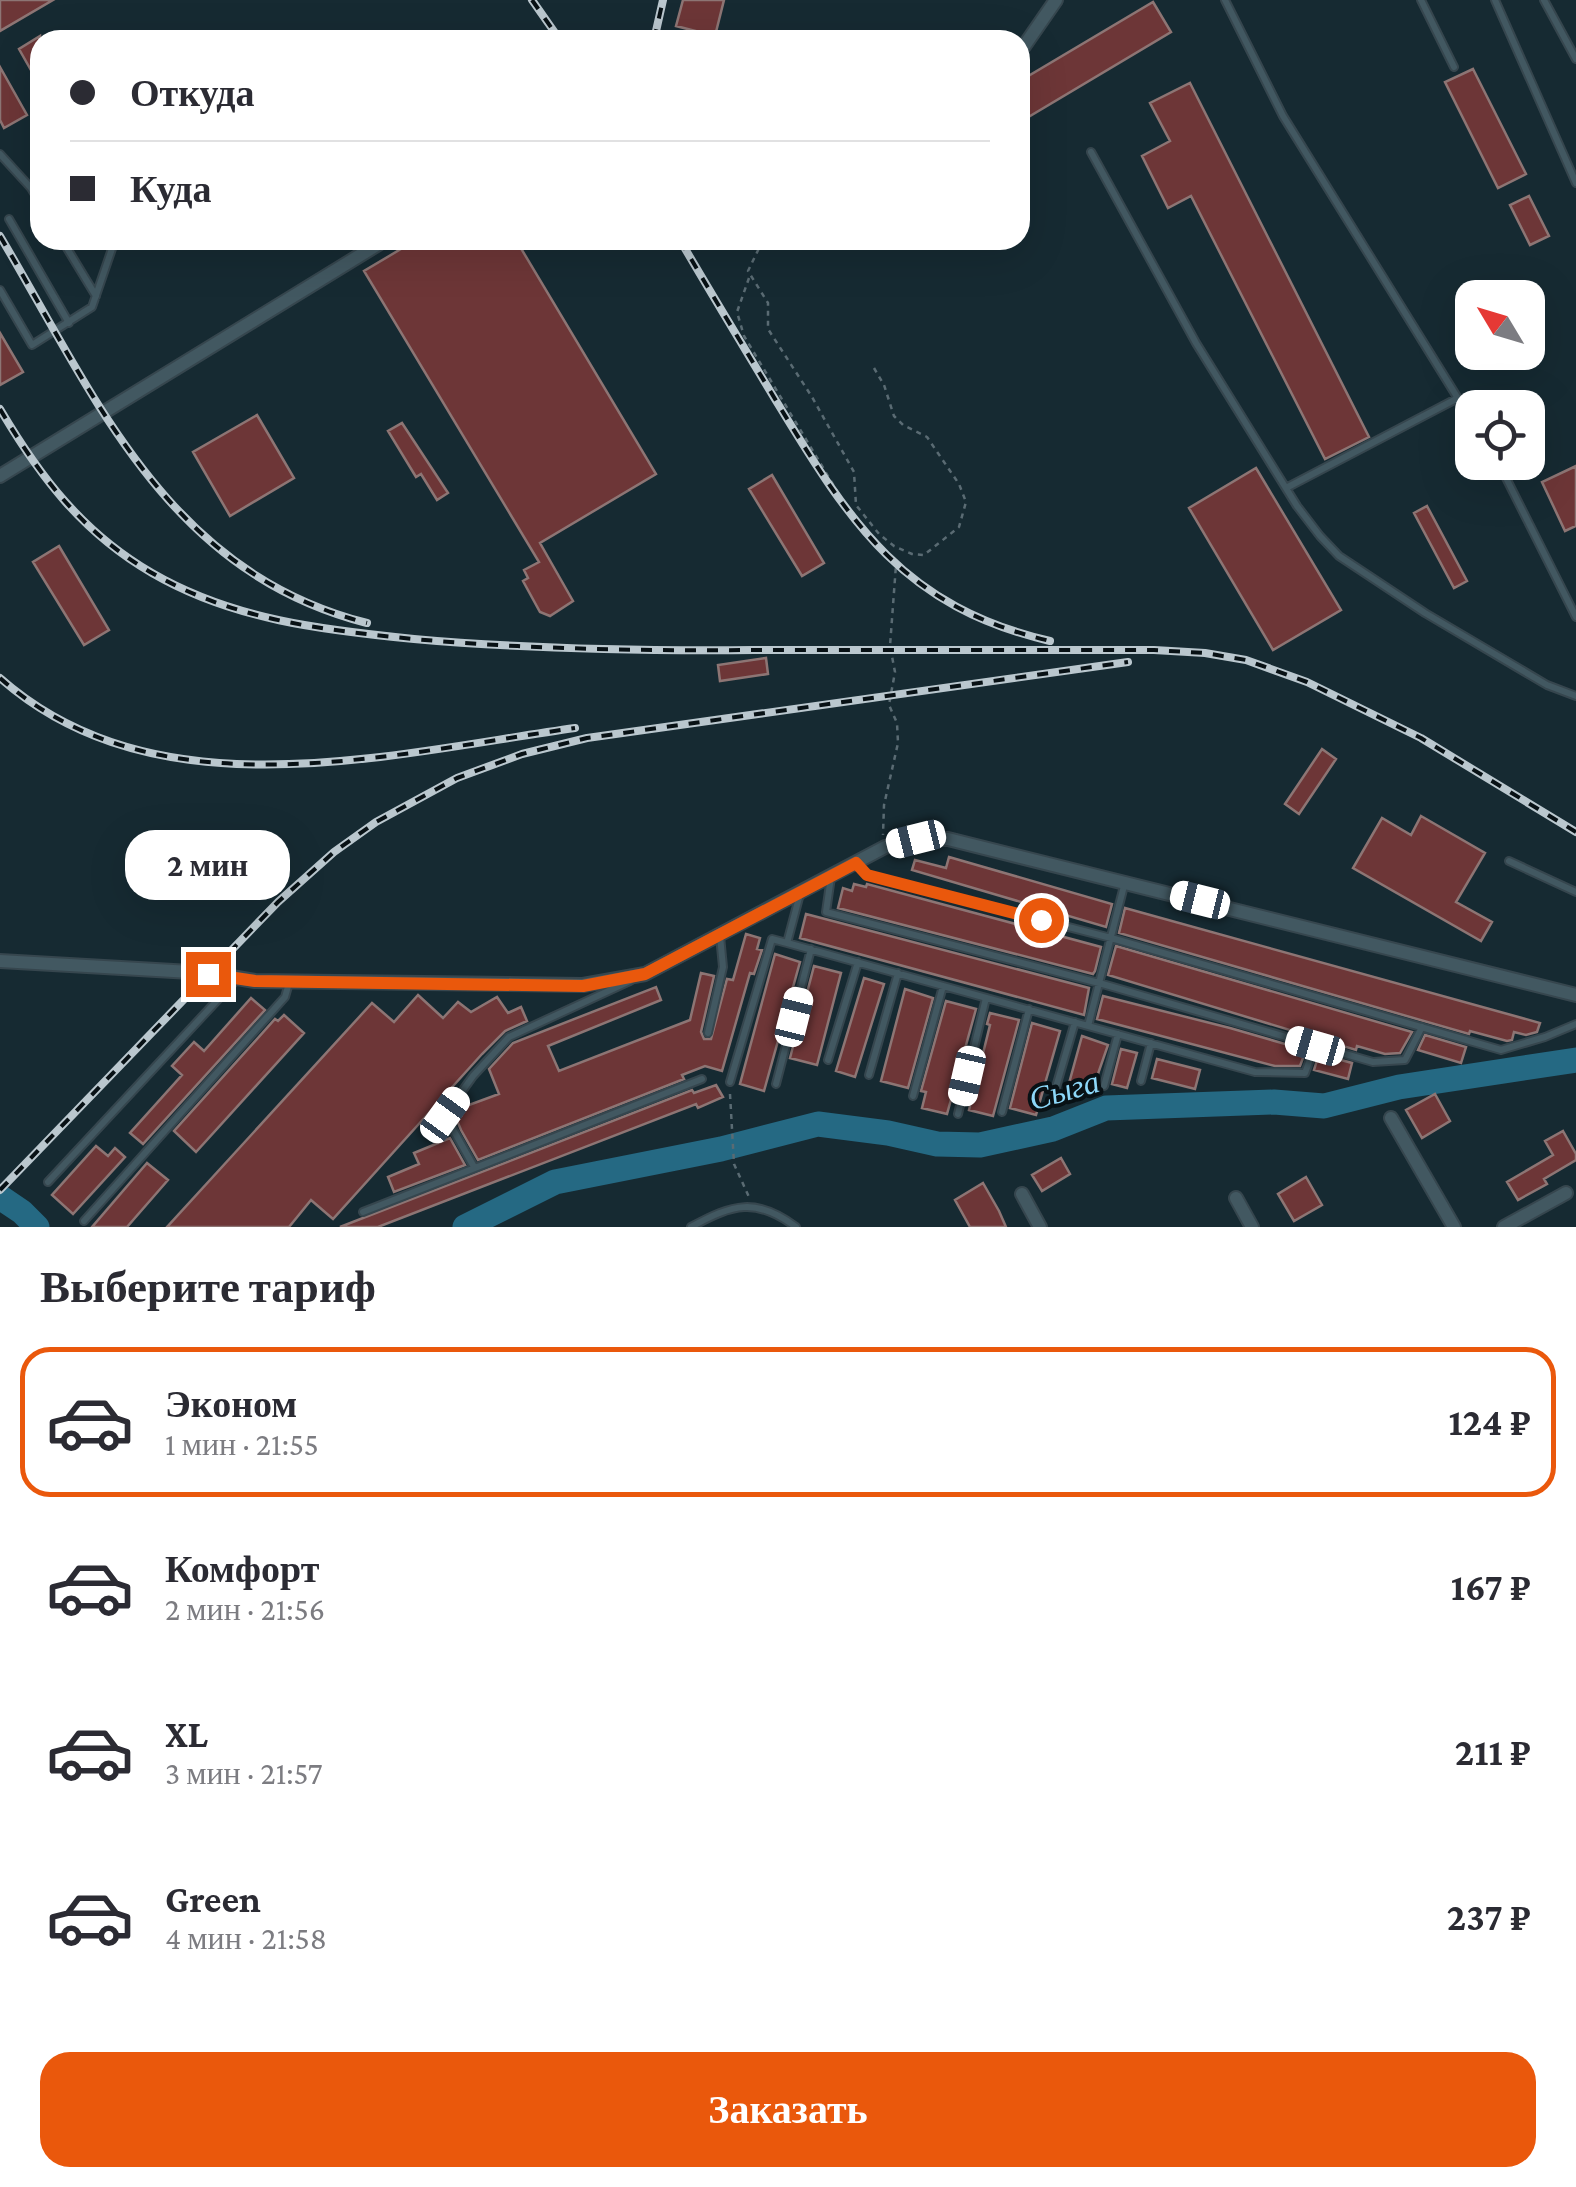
<!DOCTYPE html>
<html lang="ru">
<meta charset="utf-8">
<style>
:root{--surface:#fff;--page:#f2f2f3;--text:#2b2b33;--muted:#7c7c81;--line:#e1e1e2;--accent:#ea580c}
body{margin:0;font-family:"Crimson Pro",serif;background:var(--page);color:var(--text);height:100vh;display:flex;flex-direction:column;font-size:38px;white-space:nowrap}
*{box-sizing:border-box;margin:0}
p{font-size:32px;color:var(--muted)}
.icon{flex:none;width:55px;height:55px;fill:none;stroke:currentColor;stroke-width:2;stroke-linecap:round;stroke-linejoin:round}
.map{position:relative;height:1227px;overflow:hidden}
.sheet{display:flex;flex-direction:column;background:var(--surface);flex:1}
.sheet>*{flex:none}
.hud{position:absolute;left:30px;top:30px;width:1000px;height:220px;border-radius:30px;box-shadow:0 10px 40px #0002;display:grid;align-content:center;height:220px;padding:0 40px;background:var(--surface)}
.needle{width:65px;rotate:308deg}
.controls{position:absolute;left:1455px;top:280px;display:grid;gap:20px}
.controls a{display:grid;place-items:center;width:90px;height:90px;border-radius:20px;background:var(--surface);box-shadow:0 10px 40px #0002;font-size:50px}
.end{position:absolute;width:45px;height:45px;margin:-22px;border:12px solid #ea580c;background:#fff;box-shadow:0 0 0 5px #fff}
.from{border-radius:50%}
.bubble{position:absolute;height:70px;border-radius:30px;background:var(--surface);box-shadow:0 10px 40px #0002;font-size:32px;font-weight:700;line-height:70px;text-align:center}
.car{position:absolute;width:30px;height:60px;margin:-30px -15px;border-radius:12px;box-shadow:0 0 8px 2px #0007;background:linear-gradient(#fff 24%,#345 0 40%,#fff 0 76%,#345 0 86%,#fff 0)}
.hud b{display:flex;align-items:center;gap:35px;height:95px;font-size:38px}
.hud b+b{border-top:2px solid var(--line)}
.hud i{width:25px;height:25px;background:var(--text)}
ul{padding:0;list-style:none}
li{display:flex;align-items:center;gap:30px;height:150px;margin:0 20px 15px;padding:0 20px;border:5px solid transparent;border-radius:30px}
li div{flex:1}
li b{display:block;font-size:38px}
li em{font-style:normal;font-weight:700}
li.selected{border-color:var(--accent)}
li>.icon{width:90px;height:90px;stroke-width:1.5}
h2{padding:0 40px;font-size:45px;line-height:120px}
.button{display:flex;gap:20px;margin-top:auto;padding:20px 40px}
.button a{flex:1;height:115px;border-radius:30px;background:var(--accent);color:#fff;font-size:40px;font-weight:700;line-height:115px;text-align:center}
.map>svg:first-child{display:block}
</style>
<div class="map">
<svg width="1576" height="1227" viewBox="0 0 1576 1227">
<rect width="100%" height="100%" fill="#162a32"/>
<g fill="none" stroke-linecap="round" stroke-linejoin="round">
<path stroke="#256983" stroke-width="25" d="M0 1197 22 1212 37 1227
M465 1227 555 1182 721 1149 818 1124 888 1133 937 1144 980 1145 1053 1129 1106 1108 1274 1102 1324 1106 1399 1087 1576 1060"/>
</g>
<path fill="#6d3637" stroke="#8d7574" stroke-width="2.5" d="M0 0H53L0 31Z
M683 0H724L715 36 676 26Z
M1153 2 1171 32 1025 119 1020 110V81Z
M40 36V86L19 49Z
M0 67 27 115 4 128 0 120Z
M1473 69 1526 174 1498 188 1445 82Z
M1190 83 1369 437 1325 459 1191 196 1168 208 1142 156 1170 141 1150 103Z
M1529 196 1549 236 1530 245 1510 205Z
M416 240H516L656 474 540 543 573 601 550 616 540 612 523 581 528 578 524 570 539 562 364 271Z
M0 333 23 372 0 385Z
M257 415 294 478 230 516 193 452Z
M402 423 448 493 437 500 421 474 416 477 388 431Z
M1576 466V526L1565 531 1542 482Z
M1256 468 1341 610 1273 650 1189 508Z
M772 475 824 563 802 576 749 489Z
M1427 506 1467 581 1454 588 1414 513Z
M59 546 109 630 84 645 33 562Z
M766 658 768 674 720 681 718 665Z
M1322 749 1336 759 1299 814 1285 804Z
M1421 816 1485 853 1456 902 1492 922 1481 941 1353 868 1382 818 1411 835Z
M949 857 1112 904 1106 927 912 870 915 860 946 868Z
M854 884 866 887 867 884 1101 947 1095 971 1093 974 838 908 843 888 852 891Z
M1125 908 1540 1023 1537 1032 1526 1035 1514 1032 1512 1040 1507 1041 1470 1031 1469 1034 1119 933Z
M806 914 1089 988 1084 1015 800 938Z
M746 934 760 938 757 949 762 950 754 974 750 973 722 1071 705 1066 682 1075 684 1079 478 1160 461 1130 456 1118 461 1116 458 1109 499 1094 489 1069 513 1043 656 987 661 1000 548 1046 559 1071 690 1020 701 973 714 976 701 1032 704 1039H711L727 979 733 980Z
M1116 946 1412 1032 1400 1053 1385 1054 1357 1046 1356 1050 1108 975Z
M775 954 800 962 764 1091 740 1084Z
M814 966 841 973 817 1065 790 1058Z
M864 978 884 984 855 1077 836 1071Z
M905 989 933 998 908 1088 881 1081Z
M418 995 443 1018 458 1002 471 1012 497 997 508 1013 521 1007 527 1021 505 1031 482 1054 333 1219 311 1200 289 1227H167L372 1003 394 1022Z
M1103 996 1230 1028 1306 1050 1300 1066H1275L1097 1019Z
M251 998 265 1010 143 1144 130 1133 182 1075 172 1066 194 1042 204 1051Z
M946 1001 976 1009 947 1114 922 1108 926 1092 921 1091Z
M990 1013 1019 1020 993 1116 969 1110 990 1025 987 1024Z
M284 1015 304 1033 196 1152 174 1131 275 1019 278 1021Z
M1032 1023 1060 1031 1036 1115 1010 1108Z
M1425 1035 1466 1047 1461 1063 1418 1050Z
M1082 1036 1108 1045 1091 1094 1068 1087Z
M1121 1049 1137 1053 1127 1088 1112 1084Z
M1319 1054 1352 1063 1348 1079 1314 1070Z
M1157 1059 1200 1070 1195 1089 1152 1078Z
M716 1085 723 1097 698 1108 696 1104 378 1227H340L692 1090 694 1093Z
M1435 1094 1450 1121 1422 1138 1406 1110Z
M1563 1131 1576 1154V1160L1544 1179 1547 1184 1518 1200 1507 1182 1553 1155 1545 1141Z
M450 1138 465 1165 394 1192 388 1177 419 1164 414 1153Z
M96 1146 108 1156 115 1148 125 1157 73 1214 52 1195Z
M1061 1158 1070 1174 1042 1191 1032 1175Z
M147 1163 168 1180 127 1227H92Z
M1306 1177 1322 1205 1294 1221 1278 1194Z
M983 1183 999 1211 1006 1227H970L955 1200Z"/>
<g fill="none" stroke-linecap="round" stroke-linejoin="round">
<g stroke="#36464e" stroke-width="10">
<path id="service" d="M1225 0 1283 116 1472 421
M1421 0 1454 67
M1495 0 1576 183
M1544 0 1576 59
M1091 152 1196 343 1297 506 1320 536 1339 556 1425 613 1547 685 1576 696
M0 154 31 188 40 203
M9 219 69 323
M62 240 96 296
M0 290 32 345 92 307 115 240
M1498 462 1576 617
M1286 488 1458 398
M1509 861 1576 892
M857 864 867 875 1111 938 1501 1050 1545 1037 1576 1024
M831 877 826 912 1099 983 1373 1062 1405 1060 1422 1027
M787 943 1255 1072 1305 1073 1315 1046
M1088 1026 1125 882
M708 1033 723 967 720 936
M828 1060 858 962
M869 1075 898 973
M1141 1081 1151 1043
M730 1082 772 939 787 943 800 894
M776 1084 811 949
M1104 1086 1118 1034
M1056 1087 1075 1022
M913 1096 943 986
M1002 1112 1029 1009
M958 1114 986 998
M474 1167 445 1115 473 1076 509 1037 630 981
M48 1182 238 978
M363 1212 702 1079
M84 1221 285 997 289 983
M691 1227C733 1204 756 1197 796 1227"/>
</g>
<g stroke="#36464e" stroke-width="16">
<path id="minor" d="M1020 52 1056 0
M0 476 385 240
M0 961 208 973 255 981 583 985 645 974 885 847 916 839H948L1576 995
M1391 1118 1454 1227
M1022 1194 1040 1227
M1236 1198 1252 1227
M1504 1227 1566 1193"/>
</g>
<path stroke="#5a6b73" stroke-width="2.5" stroke-dasharray="5 5" stroke-linecap="butt" d="M763 240 748 271 768 303V329L812 397 854 472 856 505 879 534 894 546 912 554 924 555 959 527 966 502 959 484 927 437 903 425 894 416 884 385 874 368
M749 278 737 312 744 336 849 511 896 565 890 646 895 672 889 705 897 723 898 743 884 805 883 835
M730 1094 734 1164 749 1197"/>
<use href="#service" stroke="#425861" stroke-width="6"/>
<use href="#minor" stroke="#425861" stroke-width="12"/>
<g stroke="#bac7ce" stroke-width="8">
<path id="rail" d="M532 0 560 40
M654 40 663 0
M0 236C96 398 167 572 367 623
M680 240C712 295 745 349 778 404 851 524 904 607 1050 641
M0 409C40 477 83 533 152 573 233 620 323 630 414 639 527 649 640 651 754 650 887 650 1021 650 1154 650L1205 653 1246 660 1307 682 1421 738 1576 832
M0 678C156 816 389 754 575 728
M0 1190 278 902 334 852 376 822 457 778 522 754 587 738 1128 662"/>
</g>
<use href="#rail" stroke="#081115" stroke-width="4" stroke-dasharray="11" stroke-linecap="butt"/>
</g>
<g fill="none" stroke-linecap="round" stroke-linejoin="round">
<path stroke="#ea580c" stroke-width="12" d="M208 974 255 981 583 986 645 974 856 863 867 875 1041 920"/>
</g>
<g text-anchor="middle" stroke-width="8" stroke-linejoin="round" paint-order="stroke">
<g font-size="32" font-style="italic" fill="#8dd8f9" stroke="#081115">
<text transform="translate(1064 1090) rotate(-16)" y="11">Сыга</text>
</g>
</g>
</svg>
<div class="controls">
<a><svg class="needle" viewBox="-14 -14 28 28"><path d="M0-13l5 13h-10z" fill="#e53935"/><path d="M0 13l5-13h-10z" fill="#7c7c81"/></svg></a>
<a><svg class="icon" aria-label="locate" viewBox="0 0 24 24"><circle cx="12" cy="12" r="6"/><path d="M12 2v4M12 18v4M2 12h4M18 12h4"/></svg></a>
</div>
<i class="end from" style="left:1041px;top:920px"></i>
<i class="end" style="left:208px;top:974px"></i>
<div class="bubble" style="left:125px;top:830px;width:165px">2 мин</div>
<i class="car" style="left:916px;top:839px;rotate:256deg"></i>
<i class="car" style="left:1200px;top:900px;rotate:284deg"></i>
<i class="car" style="left:794px;top:1017px;rotate:14deg"></i>
<i class="car" style="left:1315px;top:1046px;rotate:286deg"></i>
<i class="car" style="left:967px;top:1076px;rotate:193deg"></i>
<i class="car" style="left:445px;top:1115px;rotate:36deg"></i>
<div class="hud">
<b><i class="from"></i>Откуда</b>
<b><i></i>Куда</b>
</div>
</div>
<section class="sheet">
<h2>Выберите тариф</h2>
<ul>
<li class="selected"><svg class="icon" aria-label="car" viewBox="0 0 24 24"><path d="M5 17H2v-5l4-1 3-4h7l3 4 3 1v5h-3M9 17h6M6 11h13"/><circle cx="7" cy="17" r="2"/><circle cx="17" cy="17" r="2"/></svg><div><b>Эконом</b><p>1 мин · 21:55</p></div><em>124 ₽</em></li>
<li><svg class="icon" aria-label="car" viewBox="0 0 24 24"><path d="M5 17H2v-5l4-1 3-4h7l3 4 3 1v5h-3M9 17h6M6 11h13"/><circle cx="7" cy="17" r="2"/><circle cx="17" cy="17" r="2"/></svg><div><b>Комфорт</b><p>2 мин · 21:56</p></div><em>167 ₽</em></li>
<li><svg class="icon" aria-label="car" viewBox="0 0 24 24"><path d="M5 17H2v-5l4-1 3-4h7l3 4 3 1v5h-3M9 17h6M6 11h13"/><circle cx="7" cy="17" r="2"/><circle cx="17" cy="17" r="2"/></svg><div><b>XL</b><p>3 мин · 21:57</p></div><em>211 ₽</em></li>
<li><svg class="icon" aria-label="car" viewBox="0 0 24 24"><path d="M5 17H2v-5l4-1 3-4h7l3 4 3 1v5h-3M9 17h6M6 11h13"/><circle cx="7" cy="17" r="2"/><circle cx="17" cy="17" r="2"/></svg><div><b>Green</b><p>4 мин · 21:58</p></div><em>237 ₽</em></li>
</ul>
<div class="button"><a>Заказать</a></div>
</section>
